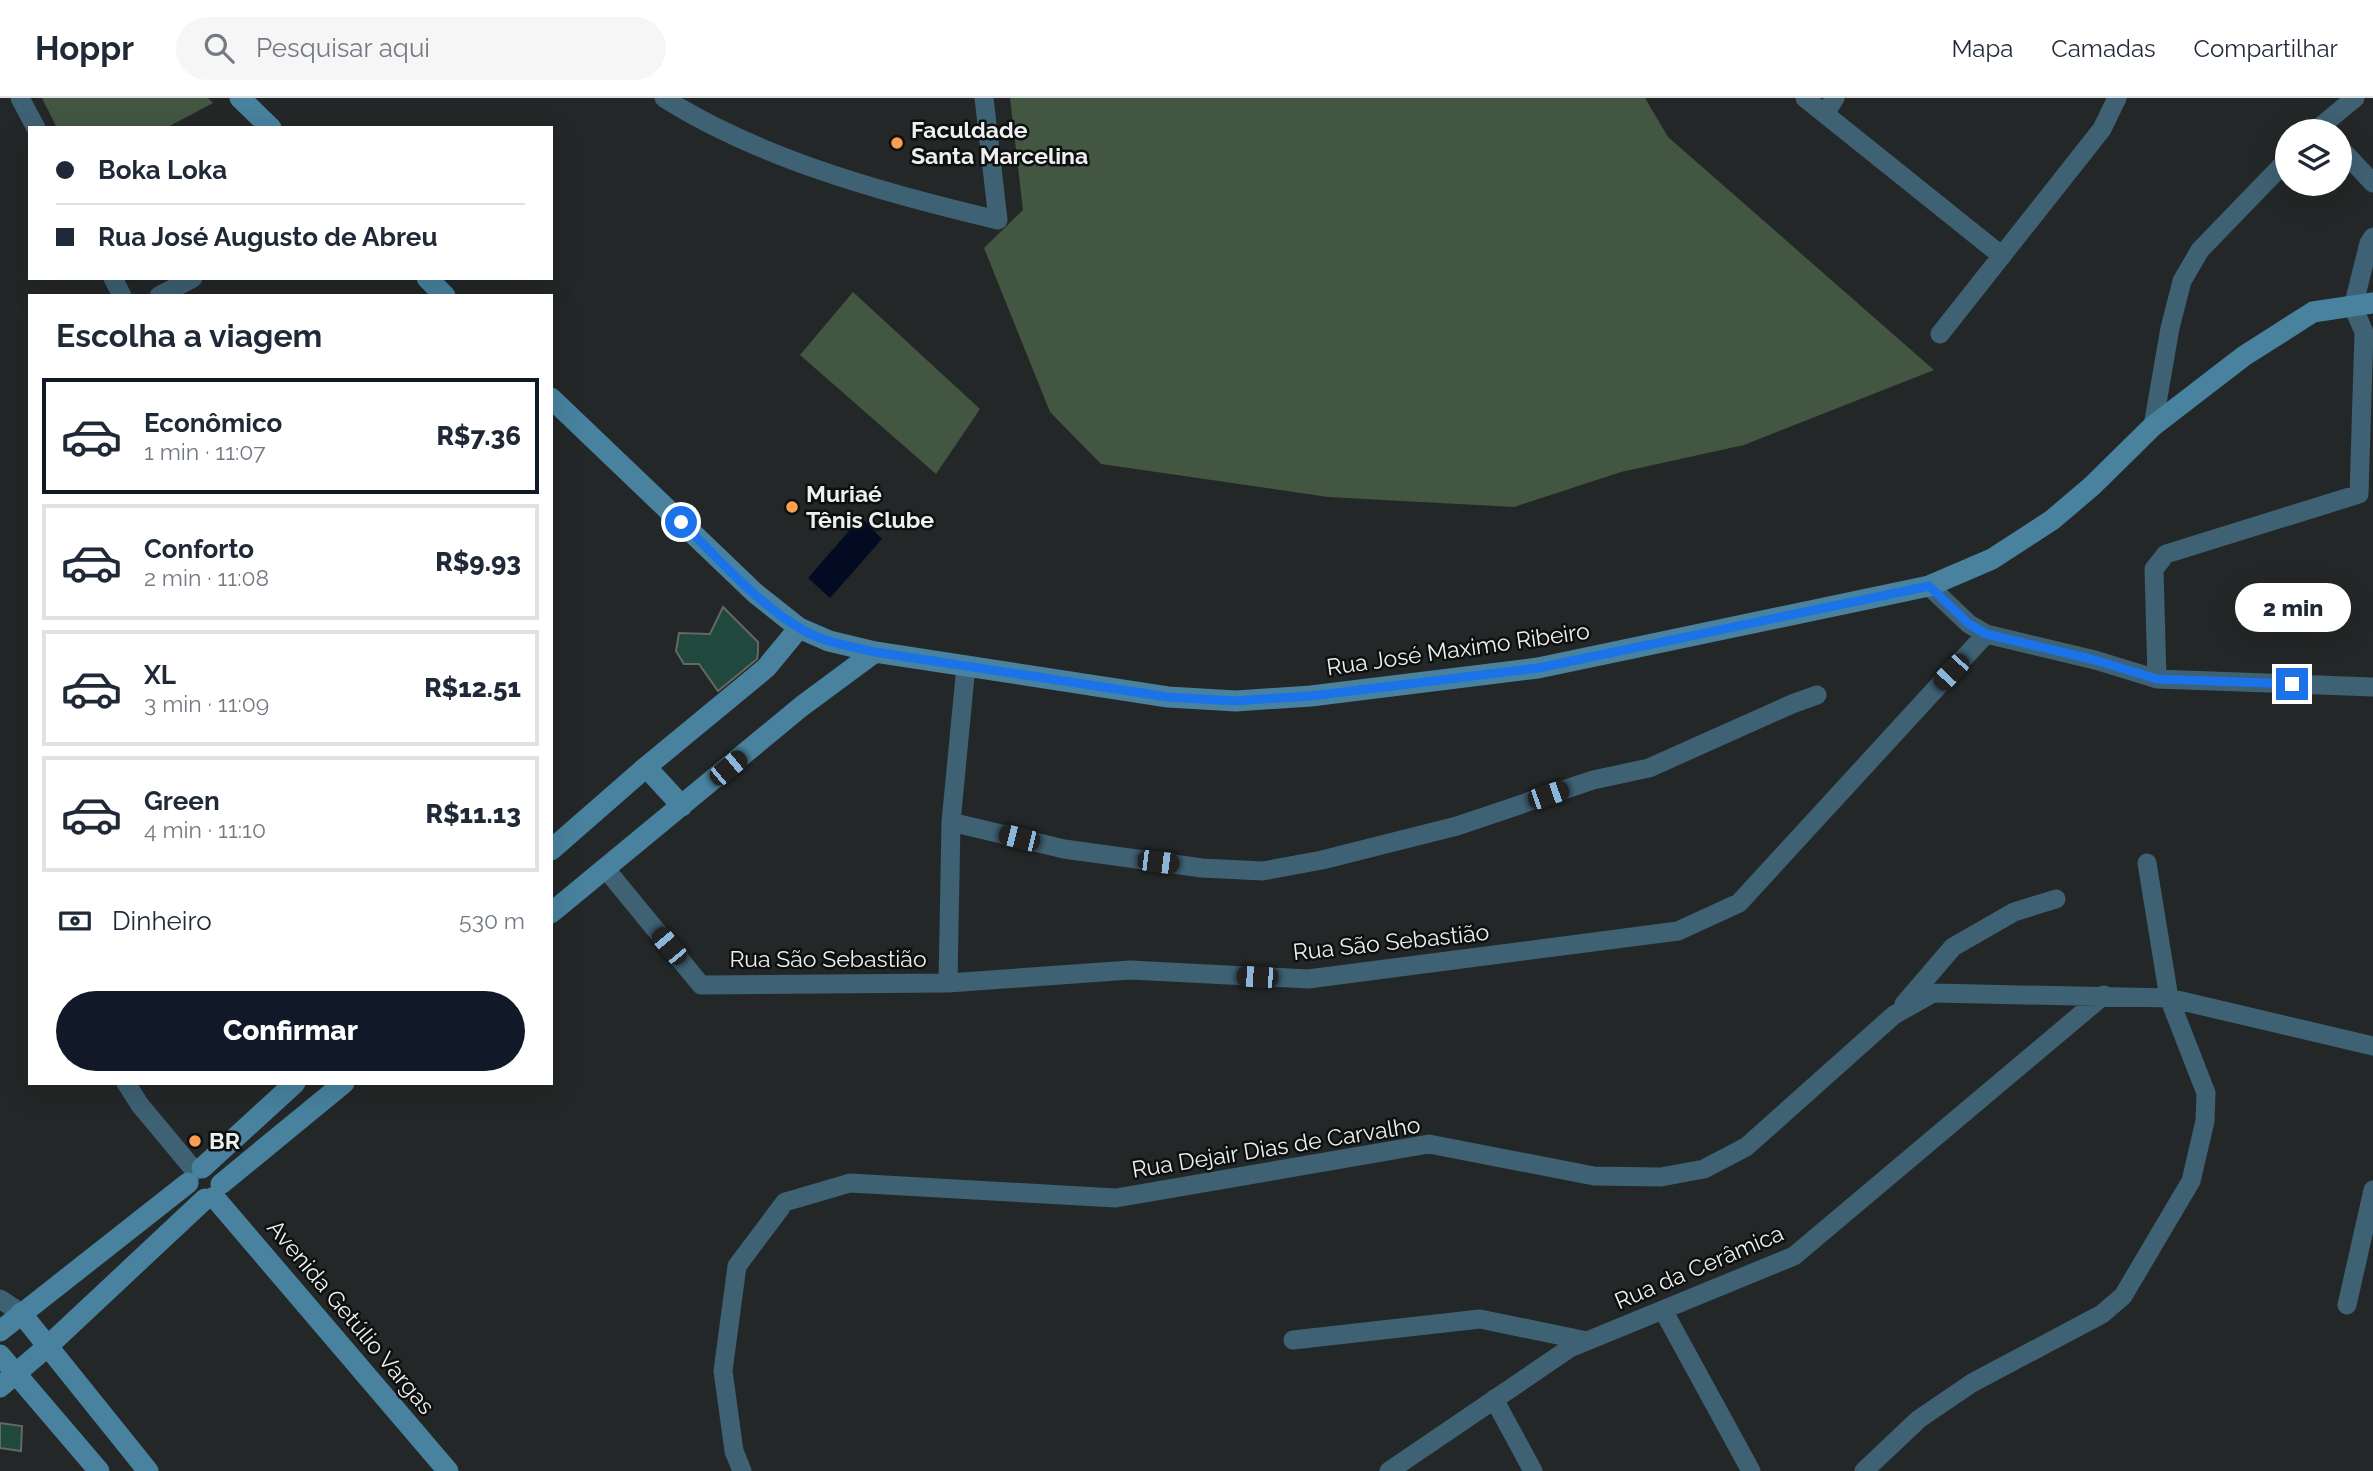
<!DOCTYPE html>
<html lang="pt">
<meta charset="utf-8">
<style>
:root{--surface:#fff;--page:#f6f6f7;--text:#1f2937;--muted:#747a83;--line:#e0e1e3;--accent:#111827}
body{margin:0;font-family:Raleway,sans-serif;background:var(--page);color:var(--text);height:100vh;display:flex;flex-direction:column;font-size:26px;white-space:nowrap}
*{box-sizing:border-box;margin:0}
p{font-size:23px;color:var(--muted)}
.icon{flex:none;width:38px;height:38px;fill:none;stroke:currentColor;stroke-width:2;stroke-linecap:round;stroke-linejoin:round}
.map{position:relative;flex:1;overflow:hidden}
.panel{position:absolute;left:28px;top:196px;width:525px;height:791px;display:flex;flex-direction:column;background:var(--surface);border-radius:0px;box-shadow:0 7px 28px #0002}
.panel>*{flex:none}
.top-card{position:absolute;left:28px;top:28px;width:525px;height:154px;border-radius:0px;box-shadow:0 7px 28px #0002;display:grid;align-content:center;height:154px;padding:0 28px;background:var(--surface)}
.tools{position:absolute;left:2275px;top:21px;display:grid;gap:14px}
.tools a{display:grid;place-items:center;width:77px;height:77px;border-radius:50%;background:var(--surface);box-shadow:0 7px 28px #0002;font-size:35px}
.end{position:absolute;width:32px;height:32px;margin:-16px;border:9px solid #1a73e8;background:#fff;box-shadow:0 0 0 4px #fff}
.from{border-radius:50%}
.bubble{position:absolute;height:49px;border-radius:24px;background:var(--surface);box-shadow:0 7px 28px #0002;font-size:23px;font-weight:800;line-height:49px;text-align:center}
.car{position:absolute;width:21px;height:42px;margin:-21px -10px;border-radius:9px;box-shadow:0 0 5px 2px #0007;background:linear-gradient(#222 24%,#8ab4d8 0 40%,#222 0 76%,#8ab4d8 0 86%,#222 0)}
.top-card b{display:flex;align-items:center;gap:24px;height:66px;font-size:26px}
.top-card b+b{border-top:2px solid var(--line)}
.top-card i{width:18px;height:18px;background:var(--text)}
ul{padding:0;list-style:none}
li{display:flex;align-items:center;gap:21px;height:116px;margin:0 14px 10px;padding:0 14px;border:4px solid var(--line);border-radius:0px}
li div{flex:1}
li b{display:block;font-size:26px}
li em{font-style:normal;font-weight:800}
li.active{border-color:var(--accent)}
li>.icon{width:63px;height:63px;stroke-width:1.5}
h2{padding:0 28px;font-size:32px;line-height:84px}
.pay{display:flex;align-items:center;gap:18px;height:77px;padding:0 28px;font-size:26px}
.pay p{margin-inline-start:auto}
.action{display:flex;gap:14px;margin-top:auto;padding:14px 28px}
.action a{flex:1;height:80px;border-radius:42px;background:var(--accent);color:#fff;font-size:28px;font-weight:800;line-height:80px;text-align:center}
header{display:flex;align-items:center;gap:42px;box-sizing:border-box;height:98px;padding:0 35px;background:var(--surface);border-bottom:2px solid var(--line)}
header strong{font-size:33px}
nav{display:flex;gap:38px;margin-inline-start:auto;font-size:24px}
.search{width:490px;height:63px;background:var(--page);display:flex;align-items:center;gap:18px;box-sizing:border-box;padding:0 24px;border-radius:38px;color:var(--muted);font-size:26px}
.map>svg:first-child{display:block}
</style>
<header>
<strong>Hoppr</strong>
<div class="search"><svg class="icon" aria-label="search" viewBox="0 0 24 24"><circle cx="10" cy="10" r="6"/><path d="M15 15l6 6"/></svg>Pesquisar aqui</div>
<nav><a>Mapa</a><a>Camadas</a><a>Compartilhar</a></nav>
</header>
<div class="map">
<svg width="2373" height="1373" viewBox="0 0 2373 1373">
<rect width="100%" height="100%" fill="#242727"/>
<path fill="#425642" d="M42 0H208L213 5 166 30H57Z
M1010 0H1645L1668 39 1934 272 1744 347 1621 374 1514 409 1328 399 1101 366 1050 314 984 150 1023 112Z
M853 194 980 311 936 376 800 257Z"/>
<path fill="#020b21" d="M861 419 882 441 830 500 808 480Z"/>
<path fill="#20483d" stroke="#646766" stroke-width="2" d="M723 509 758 544V554L757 561 718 593 699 566H684L676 553 679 535 710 536Z
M0 1325 22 1328 21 1353 0 1350Z"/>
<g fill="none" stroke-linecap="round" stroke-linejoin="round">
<path stroke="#3e6173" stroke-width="19" d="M20 0 36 30
M664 0C760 61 887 96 998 122L984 0
M1805 0 2002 158
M1825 16 1835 0
M2315 33 2355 0
M2340 50 2373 85
M113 180 122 198
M159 198 193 180
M1940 236 2102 31 2117 0
M2153 328 2170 230 2182 183 2200 152 2287 62
M1929 488 1969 526 1986 536 2095 562 2157 581 2373 589
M2157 581 2154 471 2166 456 2359 396 2364 234 2353 209 2369 145 2373 139
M951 724 1064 751 1202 770 1263 773 1322 762 1457 728 1593 682 1649 670 1792 606 1817 597
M605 770 701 887 948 885 1130 872 1308 881 1678 833 1739 805 1986 536
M948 885 951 724 966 568
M1904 906 1953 849 2014 814 2056 801
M126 985 140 1007 195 1073
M0 1201 21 1215
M2347 1207 2373 1092
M1663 1212 1751 1373
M1293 1242 1480 1221 1587 1243
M1494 1301 1533 1373
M742 1373 734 1353 723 1273 737 1168 785 1104 850 1085 1116 1100 1429 1046 1594 1078 1661 1079 1704 1071 1746 1049 1894 917 1933 895 2169 900 2373 948
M1389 1373 1570 1250 1794 1158 2104 897
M1864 1373 1919 1321 1972 1285 2102 1216 2123 1198 2191 1083 2205 1023 2206 995 2169 900 2147 765"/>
<path stroke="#48829e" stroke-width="21" d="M240 0 271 30
M427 180 445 198
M551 300 755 495 799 530 829 543 875 554 1168 599 1236 603 1311 598 1538 570 1929 488 1992 461 2052 422 2092 388 2153 328 2244 258 2313 214 2373 205
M646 669 682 708
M551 752 646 669 766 570 799 530
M551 815 802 608 875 554
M202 1070 295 985
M221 1086 344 985
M214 1099 448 1373
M21 1215 148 1373
M0 1233 188 1085
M0 1257 99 1373
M0 1289 48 1248 205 1101"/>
</g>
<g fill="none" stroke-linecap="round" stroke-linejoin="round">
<path stroke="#1a73e8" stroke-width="9" d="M681 424C717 459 755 503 798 529 820 544 850 548 875 554L1168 599 1236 603 1261 601 1311 598 1538 570 1929 488 1969 526 1986 536 2095 562 2157 581 2292 586"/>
</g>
<g fill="#fb9e50" stroke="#0e1010" stroke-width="2.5">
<circle cx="897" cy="45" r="7"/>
<circle cx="792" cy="409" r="7"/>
<circle cx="195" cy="1043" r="7"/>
</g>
<g text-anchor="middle" stroke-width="5" stroke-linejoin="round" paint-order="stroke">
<g font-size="23" font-weight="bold" fill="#eef0f0" stroke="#0e1010" text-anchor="start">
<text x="911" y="40">Faculdade<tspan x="911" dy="26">Santa Marcelina</tspan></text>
<text x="806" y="404">Muriaé<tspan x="806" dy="26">Tênis Clube</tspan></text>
<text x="209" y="1051">BR</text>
</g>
<g font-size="23" fill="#eef0f0" stroke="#0e1010">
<text transform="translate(1458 551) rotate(-8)" y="8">Rua José Maximo Ribeiro</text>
<text transform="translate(1391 844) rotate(-6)" y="8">Rua São Sebastião</text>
<text x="828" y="869">Rua São Sebastião</text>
<text transform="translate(1276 1049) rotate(-9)" y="8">Rua Dejair Dias de Carvalho</text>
<text transform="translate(1699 1169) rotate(-23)" y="8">Rua da Cerâmica</text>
<text transform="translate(351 1219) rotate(50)" y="8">Avenida Getúlio Vargas</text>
</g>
</g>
</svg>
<div class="tools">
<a><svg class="icon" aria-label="layers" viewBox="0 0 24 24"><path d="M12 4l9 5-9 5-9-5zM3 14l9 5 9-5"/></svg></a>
</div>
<i class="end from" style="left:681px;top:424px"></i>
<i class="end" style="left:2292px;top:586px"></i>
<div class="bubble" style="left:2235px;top:485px;width:116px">2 min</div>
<i class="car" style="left:1951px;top:574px;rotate:223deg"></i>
<i class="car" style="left:728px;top:670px;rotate:50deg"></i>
<i class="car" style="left:1548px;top:697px;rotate:71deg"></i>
<i class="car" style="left:1019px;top:740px;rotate:284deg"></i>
<i class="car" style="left:1158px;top:764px;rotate:97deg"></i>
<i class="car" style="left:669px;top:848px;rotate:320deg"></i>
<i class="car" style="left:1257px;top:879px;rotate:273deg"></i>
<div class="top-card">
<b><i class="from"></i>Boka Loka</b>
<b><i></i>Rua José Augusto de Abreu</b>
</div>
<section class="panel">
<h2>Escolha a viagem</h2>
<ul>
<li class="active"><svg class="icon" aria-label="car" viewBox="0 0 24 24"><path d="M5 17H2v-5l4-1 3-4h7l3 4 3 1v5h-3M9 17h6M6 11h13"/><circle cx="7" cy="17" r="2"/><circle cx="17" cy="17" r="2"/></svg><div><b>Econômico</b><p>1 min · 11:07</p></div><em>R$7.36</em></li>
<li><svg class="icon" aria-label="car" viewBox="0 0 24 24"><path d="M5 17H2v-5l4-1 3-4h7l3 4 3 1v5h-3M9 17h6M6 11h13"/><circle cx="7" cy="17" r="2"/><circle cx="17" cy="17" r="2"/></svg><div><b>Conforto</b><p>2 min · 11:08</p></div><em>R$9.93</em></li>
<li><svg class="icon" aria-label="car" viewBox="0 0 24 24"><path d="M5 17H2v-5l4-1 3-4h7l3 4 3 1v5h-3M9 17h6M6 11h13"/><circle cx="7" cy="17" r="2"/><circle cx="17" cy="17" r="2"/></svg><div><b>XL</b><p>3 min · 11:09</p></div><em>R$12.51</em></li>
<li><svg class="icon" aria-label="car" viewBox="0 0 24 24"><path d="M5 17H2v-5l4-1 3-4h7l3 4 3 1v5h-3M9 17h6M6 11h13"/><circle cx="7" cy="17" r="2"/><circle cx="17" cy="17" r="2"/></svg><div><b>Green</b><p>4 min · 11:10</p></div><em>R$11.13</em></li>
</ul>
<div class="pay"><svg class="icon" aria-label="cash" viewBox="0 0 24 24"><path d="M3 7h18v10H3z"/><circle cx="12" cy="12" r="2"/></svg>Dinheiro<p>530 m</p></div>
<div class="action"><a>Confirmar</a></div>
</section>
</div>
